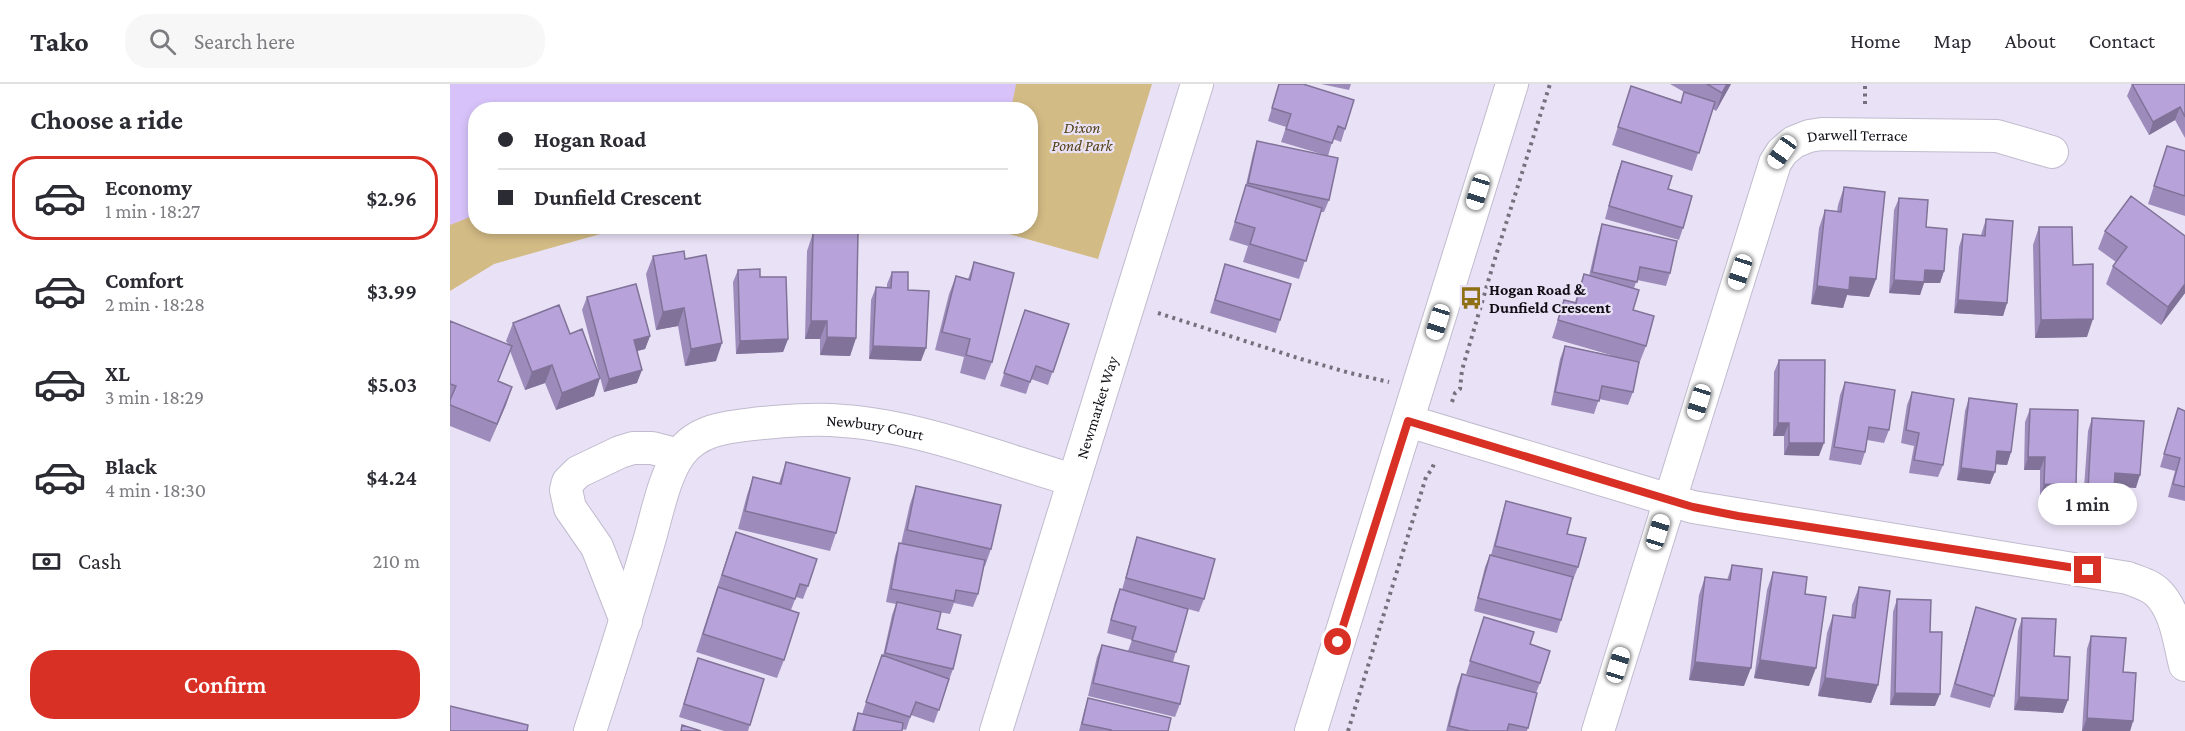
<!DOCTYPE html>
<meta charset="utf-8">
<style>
:root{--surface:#fff;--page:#f7f7f7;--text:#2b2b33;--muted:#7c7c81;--line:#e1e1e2;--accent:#d93025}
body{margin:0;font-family:"Crimson Pro",serif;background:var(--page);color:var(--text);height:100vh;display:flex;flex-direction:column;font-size:22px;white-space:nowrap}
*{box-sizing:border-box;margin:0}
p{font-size:20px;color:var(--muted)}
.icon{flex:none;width:33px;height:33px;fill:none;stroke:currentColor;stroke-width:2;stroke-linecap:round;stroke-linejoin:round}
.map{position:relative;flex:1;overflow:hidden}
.details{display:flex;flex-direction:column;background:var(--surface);width:450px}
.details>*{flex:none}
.hud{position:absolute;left:18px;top:18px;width:570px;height:132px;border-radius:24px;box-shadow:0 3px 9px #0003;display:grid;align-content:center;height:132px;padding:0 30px;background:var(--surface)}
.end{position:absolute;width:27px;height:27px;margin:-14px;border:8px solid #d93025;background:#fff;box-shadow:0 0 0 3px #fff}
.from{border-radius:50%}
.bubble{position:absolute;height:42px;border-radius:21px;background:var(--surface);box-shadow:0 3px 9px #0003;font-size:20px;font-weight:600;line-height:42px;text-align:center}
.car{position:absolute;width:18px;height:36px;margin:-18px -9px;border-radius:8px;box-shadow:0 0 4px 2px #0007;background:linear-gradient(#fff 24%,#345 0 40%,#fff 0 76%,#345 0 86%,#fff 0)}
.hud b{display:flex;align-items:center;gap:21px;height:57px;font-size:22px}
.hud b+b{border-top:2px solid var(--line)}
.hud i{width:15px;height:15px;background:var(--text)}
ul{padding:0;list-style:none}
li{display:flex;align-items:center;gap:18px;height:84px;margin:0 12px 9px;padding:0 18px;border:3px solid transparent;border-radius:24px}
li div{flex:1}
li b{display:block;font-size:22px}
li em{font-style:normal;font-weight:600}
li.active{border-color:var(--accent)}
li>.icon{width:54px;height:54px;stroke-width:1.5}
h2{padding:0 30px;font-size:27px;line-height:72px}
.pay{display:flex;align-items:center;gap:15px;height:66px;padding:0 30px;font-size:22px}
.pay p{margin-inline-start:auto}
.primary-button{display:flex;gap:12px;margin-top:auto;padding:12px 30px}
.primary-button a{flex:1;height:69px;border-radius:24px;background:var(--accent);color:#fff;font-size:24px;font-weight:600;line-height:69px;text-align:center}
header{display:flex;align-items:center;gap:36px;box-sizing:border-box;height:84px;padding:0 30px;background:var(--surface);border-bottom:2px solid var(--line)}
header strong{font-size:28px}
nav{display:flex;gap:33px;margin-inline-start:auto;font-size:21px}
.search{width:420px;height:54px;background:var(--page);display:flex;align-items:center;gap:15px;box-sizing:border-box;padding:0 21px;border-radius:24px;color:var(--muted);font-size:22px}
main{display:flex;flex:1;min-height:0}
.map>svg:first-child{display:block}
</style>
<header>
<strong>Tako</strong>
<div class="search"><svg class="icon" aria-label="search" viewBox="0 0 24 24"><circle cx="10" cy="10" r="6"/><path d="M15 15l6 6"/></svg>Search here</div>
<nav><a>Home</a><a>Map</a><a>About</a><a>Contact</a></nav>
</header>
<main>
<section class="details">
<h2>Choose a ride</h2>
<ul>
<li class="active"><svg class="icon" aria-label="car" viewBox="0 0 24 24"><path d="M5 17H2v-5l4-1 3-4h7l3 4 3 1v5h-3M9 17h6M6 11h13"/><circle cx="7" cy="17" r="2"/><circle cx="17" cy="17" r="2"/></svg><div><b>Economy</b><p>1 min · 18:27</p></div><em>$2.96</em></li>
<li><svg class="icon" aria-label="car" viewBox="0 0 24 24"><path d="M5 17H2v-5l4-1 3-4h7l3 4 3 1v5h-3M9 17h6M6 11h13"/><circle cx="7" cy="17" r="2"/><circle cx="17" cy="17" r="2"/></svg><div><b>Comfort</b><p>2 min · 18:28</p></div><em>$3.99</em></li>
<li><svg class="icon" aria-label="car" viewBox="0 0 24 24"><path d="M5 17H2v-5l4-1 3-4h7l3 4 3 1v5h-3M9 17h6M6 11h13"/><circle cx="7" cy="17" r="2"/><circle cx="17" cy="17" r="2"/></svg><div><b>XL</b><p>3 min · 18:29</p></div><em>$5.03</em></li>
<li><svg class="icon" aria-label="car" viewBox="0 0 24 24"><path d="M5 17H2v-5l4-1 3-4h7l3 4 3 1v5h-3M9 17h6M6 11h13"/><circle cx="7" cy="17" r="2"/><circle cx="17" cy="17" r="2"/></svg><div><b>Black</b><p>4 min · 18:30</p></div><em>$4.24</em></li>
</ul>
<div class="pay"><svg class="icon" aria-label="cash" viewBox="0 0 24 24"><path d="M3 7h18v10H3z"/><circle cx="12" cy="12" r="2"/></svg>Cash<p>210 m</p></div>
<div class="primary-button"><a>Confirm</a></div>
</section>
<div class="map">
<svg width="1735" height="647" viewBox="0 0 1735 647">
<rect width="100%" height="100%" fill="#e9e2f6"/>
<path fill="#d3bb85" d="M0 0H702L648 175 534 143 580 142V26H26V142L175 143 44 180 0 207Z"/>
<path fill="#d7c3fa" d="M0 0H566L561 26H276L268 22 260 26H26L25 131 0 141Z"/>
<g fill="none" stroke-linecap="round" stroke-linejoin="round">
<g stroke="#c1bbce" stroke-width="34">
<g id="minor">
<path d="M958 337 1243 423 1678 494C1688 498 1700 501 1708 509 1726 527 1729 557 1735 581"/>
<path d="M176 537 147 463 120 424 116 406 118 398 128 388 170 368 183 364H202L229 371"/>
<path id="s1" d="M140 647C160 586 179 526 197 464 206 436 213 393 230 370 247 346 276 343 303 340 333 337 364 334 394 337 468 342 551 375 623 396"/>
<path id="s2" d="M546 647 747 0"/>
<path d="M861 647 1062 0"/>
<path id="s3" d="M1148 647 1325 79 1332 68 1344 58 1359 52 1372 50 1547 52 1602 68"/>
</g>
</g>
<path stroke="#75707d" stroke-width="4" stroke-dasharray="3 4.5" stroke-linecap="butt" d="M1415 20V0
M708 229 851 275 900 289 939 298
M1002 318 1005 309 1010 305 1012 286 1043 181 1100 0
M898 647 976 393 982 385 985 377"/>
<use href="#minor" stroke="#fff" stroke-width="32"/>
</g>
<path fill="#9d8cbb" d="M829 0 895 45 891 58 883 55 878 72 831 58 836 43 818 37Z
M871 0H901L899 6Z
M1220 0H1281L1266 27 1263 25 1242 87 1162 61 1181 2 1231 18 1234 8Z
M1682 0H1735V54L1725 36 1699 51 1677 12Z
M807 57 879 116 874 128H871L849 195 793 178 798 162 779 156 795 105 803 70Z
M1717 62 1735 67V132L1698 120Z
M1172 77 1218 105 1233 144 1229 156 1155 135 1167 90Z
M1394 103 1426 195 1419 213 1397 211 1393 224 1361 220 1369 144 1375 126 1387 128 1388 121Z
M1449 114 1476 143 1494 187 1490 199H1474L1470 211 1439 209 1444 126Z
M1536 135 1557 219 1553 232 1504 229 1509 163 1513 150 1531 151Z
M1152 140 1220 189 1216 202 1187 196 1184 204 1183 226 1196 262 1189 280 1183 308 1178 321 1149 315 1144 330 1101 321 1110 275 1115 262 1164 272 1102 254 1114 216 1125 218 1134 190 1139 192 1148 153Z
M1589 143 1623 181 1637 253 1585 254 1583 161Z
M1655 147 1735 152V209L1711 241 1656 200 1663 182 1666 178 1648 165Z
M363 149 406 254 400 272 370 271V255H355L357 167Z
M203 172 235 175 266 277 235 282 228 242 206 246 196 190Z
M524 178 542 278 535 296 510 289 514 273 485 266 499 210 506 192 518 195Z
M775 180 830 236 826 249 760 229Z
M288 186 310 193 338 255 333 268 286 270 283 198Z
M442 188 458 206 471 277 419 275 421 216 426 203 437 204V200Z
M137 213 200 252 195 265 187 267V299L154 308 132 226Z
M0 237 58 260 56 257 63 239 120 250 150 294 144 312 106 326 95 299 75 306 60 267 48 297 62 303 40 358 0 342Z
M571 238 619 240 598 301 581 295 576 310 550 302Z
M1329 276 1369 372 1334 371V352H1323L1324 288Z
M1395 298 1439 346 1434 359 1417 356 1415 368 1411 381 1379 376 1390 311Z
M1462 308 1493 381 1488 393 1459 389 1464 362 1451 359 1457 321Z
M1519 314 1561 368 1557 381 1546 380 1540 400 1507 396 1515 327Z
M1728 324 1735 327V417L1718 413 1725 387 1710 383Z
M1580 325 1622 414 1590 413V386H1574L1575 338Z
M1642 334 1686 404 1665 402 1660 420 1633 418 1638 347Z
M336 378 386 449 380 467 288 445 297 411 303 393 329 399Z
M466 402 541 465 535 482H534L528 510 523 523 504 519 500 530 489 528 487 545 503 585 484 639 461 631 456 646 452 645V647H402L408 629 412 630 432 571 433 572 442 531 446 520 436 518 445 472 449 459 451 460 460 420Z
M1056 417 1117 450 1128 483 1123 496H1122L1111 536 1107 549 1024 527 1035 483 1040 471H1041L1052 430Z
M687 453 754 515 749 528 738 525 723 578 730 620 725 633 638 612 647 573 652 561 678 567 682 556 657 549 665 518 670 505 672 506 683 466Z
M281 461 358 502 353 515 346 513 341 526 334 576 327 594 246 568Z
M1282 481 1294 602 1239 596 1249 511 1255 493 1277 496Z
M1323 488 1355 510 1359 602 1304 594 1317 506Z
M1409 503 1428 601 1421 619 1368 612 1377 549 1383 531 1401 533 1402 521Z
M1447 515 1480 548 1485 622 1440 621 1443 528Z
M1526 523 1544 612 1540 624 1500 613 1522 536Z
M1034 533 1080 560 1090 599 1086 609 1077 647H996L1007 603 1012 590 1037 597 1016 590Z
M1572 534 1604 572 1613 629 1564 626 1568 547Z
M1641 552 1673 588 1683 637 1680 647H1632L1637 565Z
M248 574 314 595 298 647H274L229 633Z
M638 614 718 647H629L634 627Z"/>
<path fill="#807298" d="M1277 0H1281L1266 27 1272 9Z
M1730 23 1725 36 1699 51 1703 38Z
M1475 186 1494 187 1490 199H1474L1470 211 1439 209 1444 196Z
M1400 193 1426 195 1419 213 1397 211 1393 224 1361 220 1367 202Z
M1735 200V209L1711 241 1718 223Z
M1508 216 1557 219 1553 232 1504 229Z
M234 224 228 242 206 246 213 228Z
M1643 235 1637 253 1585 254 1591 236Z
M361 237H377L370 255H355Z
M200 252 195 265 179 269 184 256Z
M377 253 406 254 400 272 370 271Z
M338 255 333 268 286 270 290 257Z
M272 259 266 277 235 282 241 265Z
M423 262 476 264 471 277 419 275Z
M102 281 95 299 75 306 82 288Z
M192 286 187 299 154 308 159 295Z
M150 294 144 312 106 326 112 309Z
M62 303 56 321 40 358 47 340Z
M1328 339H1339L1334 352H1323Z
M1339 359H1374L1369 372 1334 371Z
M1547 367 1561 368 1557 381 1543 380Z
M1578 373H1595L1590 386H1574Z
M1511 384 1545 388 1540 400 1507 396Z
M1665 389 1690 391 1686 404 1661 402Z
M1594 400 1626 401 1622 414 1590 413Z
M1638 405 1664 407 1660 420 1633 418Z
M1310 576 1366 584 1359 602 1304 594Z
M1245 578 1301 584 1294 602 1239 596Z
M1375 594 1428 601 1421 619 1368 612Z
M1445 609 1490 610 1485 622 1440 621Z
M1569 613 1618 616 1613 629 1564 626Z
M1637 634 1683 637 1680 647H1632Z"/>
<path fill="#b7a3d9" stroke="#807298" stroke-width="1.5" d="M829 0H853L904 16 895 45 888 42 882 59 836 45 841 30 822 24Z
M1257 0H1277L1272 9Z
M1682 0H1735V33L1730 23 1703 38Z
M1181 2 1231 19 1234 8 1265 18 1249 69 1168 43Z
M807 57 888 74 879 116 798 99Z
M1717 62 1735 67V112L1704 102Z
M1172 77 1222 92 1218 105 1242 112 1233 144 1159 122Z
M796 101 872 124 856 177 800 160 805 144 785 138Z
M1394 103 1435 108 1426 195 1400 193 1399 206 1367 202 1375 126 1391 128Z
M1681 112 1735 152V200L1718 223 1663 182 1677 163 1655 147Z
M1449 114 1478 116 1476 143 1497 145 1494 187 1475 186 1474 198 1444 196Z
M1536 135 1563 137 1557 219 1508 216 1513 150 1535 152Z
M1152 140 1227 157 1220 189 1190 183 1187 198 1142 188Z
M1589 143H1622L1623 181 1643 180V235L1591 236Z
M363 149H408L406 254 377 253V237H361Z
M234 167 235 175 256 171 272 259 241 265 234 224 213 228 203 172Z
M524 178 564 189 542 278 516 271 520 255 492 248 506 192 520 196Z
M775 180 841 200 830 236 765 216Z
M310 185V193H336L338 255 290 257 288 186Z
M442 188H458V206L479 207 476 264 423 262 426 203 441 204Z
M1134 190 1189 206 1183 226 1204 232 1196 262 1108 236 1114 216 1126 219Z
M186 200 200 252 184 256 192 286 159 295 137 213Z
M109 221 120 250 132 245 150 294 112 309 102 281 82 288 63 239Z
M575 226 619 240 603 288 586 282 580 298 554 289Z
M0 237 62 262 48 297 62 303 47 340 0 321V316L6 302 0 300Z
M1115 262 1189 278 1183 308 1152 302 1149 317 1105 308Z
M1329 276H1375L1374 359H1339V339H1328Z
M1395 298 1445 306 1439 346 1419 343 1415 368 1384 363Z
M1462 308 1504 315 1493 381 1464 376 1469 349 1456 346Z
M1519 314 1567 320 1561 368 1547 367 1545 388 1511 384Z
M1728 324 1735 327V403L1723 400 1730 374 1714 370Z
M1580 325 1628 326 1626 401 1594 400 1595 373H1578Z
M1642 334 1694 337 1690 391 1665 389 1664 407 1638 405Z
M336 378 400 394 386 449 295 427 303 393 331 400Z
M466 402 551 421 541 465 457 446Z
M1056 417 1121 434 1117 450 1136 454 1128 483 1045 462Z
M286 448 367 475 358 502 350 500 345 515 272 491Z
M687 453 765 475 754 515 676 494Z
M449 459 535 476 528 510 506 506 504 517 441 505Z
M1040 471 1123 493 1111 536 1028 514Z
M1282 481 1312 485 1301 584 1245 578 1255 493 1280 496Z
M1323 488 1357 493 1355 510 1376 513 1366 584 1310 576Z
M268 503 349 529 334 576 253 550Z
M1409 503 1440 507 1428 601 1375 594 1383 531 1405 534Z
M670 505 738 525 726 568 682 556 686 543 661 536Z
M1447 515 1481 516 1480 548H1492L1490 610 1445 609Z
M447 518 491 528 487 545 511 551 503 585 435 569Z
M1526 523 1566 535 1544 612 1505 600Z
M1034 533 1084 548 1080 560 1100 567 1090 599 1020 577Z
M1572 534 1606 535 1604 572 1620 573 1618 616 1569 613Z
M1641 552 1676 554 1673 588 1686 589 1683 637 1637 634Z
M652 561 739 582 730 620 643 599Z
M432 571 499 595 489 626 466 618 460 633 416 618Z
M248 574 314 595 300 641 234 620Z
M1012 590 1087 609 1078 644 1059 640 1057 647H1020L999 642Z
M638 614 721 634 718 647H660L661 646 632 640Z
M0 622 78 641 77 647H0Z
M408 629 453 639 452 647H404Z
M232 641 251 647H231Z"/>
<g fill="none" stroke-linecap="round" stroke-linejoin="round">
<path stroke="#d93025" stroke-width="8" d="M888 558 958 337 1243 423 1288 432 1638 486"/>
</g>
<defs>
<g id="bus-bare" transform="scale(1.8)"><path d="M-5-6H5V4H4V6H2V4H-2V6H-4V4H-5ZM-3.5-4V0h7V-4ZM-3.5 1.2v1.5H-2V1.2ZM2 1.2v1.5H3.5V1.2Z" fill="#907015" stroke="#e9e2f6" stroke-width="2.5" paint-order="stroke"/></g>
</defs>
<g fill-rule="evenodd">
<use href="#bus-bare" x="1021" y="214"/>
</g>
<g text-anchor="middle" stroke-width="4.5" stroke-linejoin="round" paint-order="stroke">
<g font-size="16" font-style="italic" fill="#544216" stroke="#e9e2f6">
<text x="632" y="49">Dixon<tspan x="632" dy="18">Pond Park</tspan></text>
</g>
<g font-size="16" fill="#0f0d13" stroke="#e9e2f6">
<text dy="6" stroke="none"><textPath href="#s3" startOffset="688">Darwell Terrace</textPath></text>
<text dy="6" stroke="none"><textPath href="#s2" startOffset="339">Newmarket Way</textPath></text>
<text dy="6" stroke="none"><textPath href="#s1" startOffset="496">Newbury Court</textPath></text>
</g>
<g font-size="16" font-weight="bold" fill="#0f0d13" stroke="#e9e2f6" text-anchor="start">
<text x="1039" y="211">Hogan Road &amp;<tspan x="1039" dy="18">Dunfield Crescent</tspan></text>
</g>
</g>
</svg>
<i class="end from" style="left:888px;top:558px"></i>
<i class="end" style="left:1638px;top:486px"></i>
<div class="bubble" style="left:1588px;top:399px;width:99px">1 min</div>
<i class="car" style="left:1332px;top:68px;rotate:215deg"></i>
<i class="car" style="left:1028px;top:108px;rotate:197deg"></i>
<i class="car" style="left:1290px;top:188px;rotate:198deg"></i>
<i class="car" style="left:988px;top:238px;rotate:197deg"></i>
<i class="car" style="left:1249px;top:318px;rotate:197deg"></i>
<i class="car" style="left:1208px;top:448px;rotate:17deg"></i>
<i class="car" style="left:1168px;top:581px;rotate:17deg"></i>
<div class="hud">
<b><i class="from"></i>Hogan Road</b>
<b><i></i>Dunfield Crescent</b>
</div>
</div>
</main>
